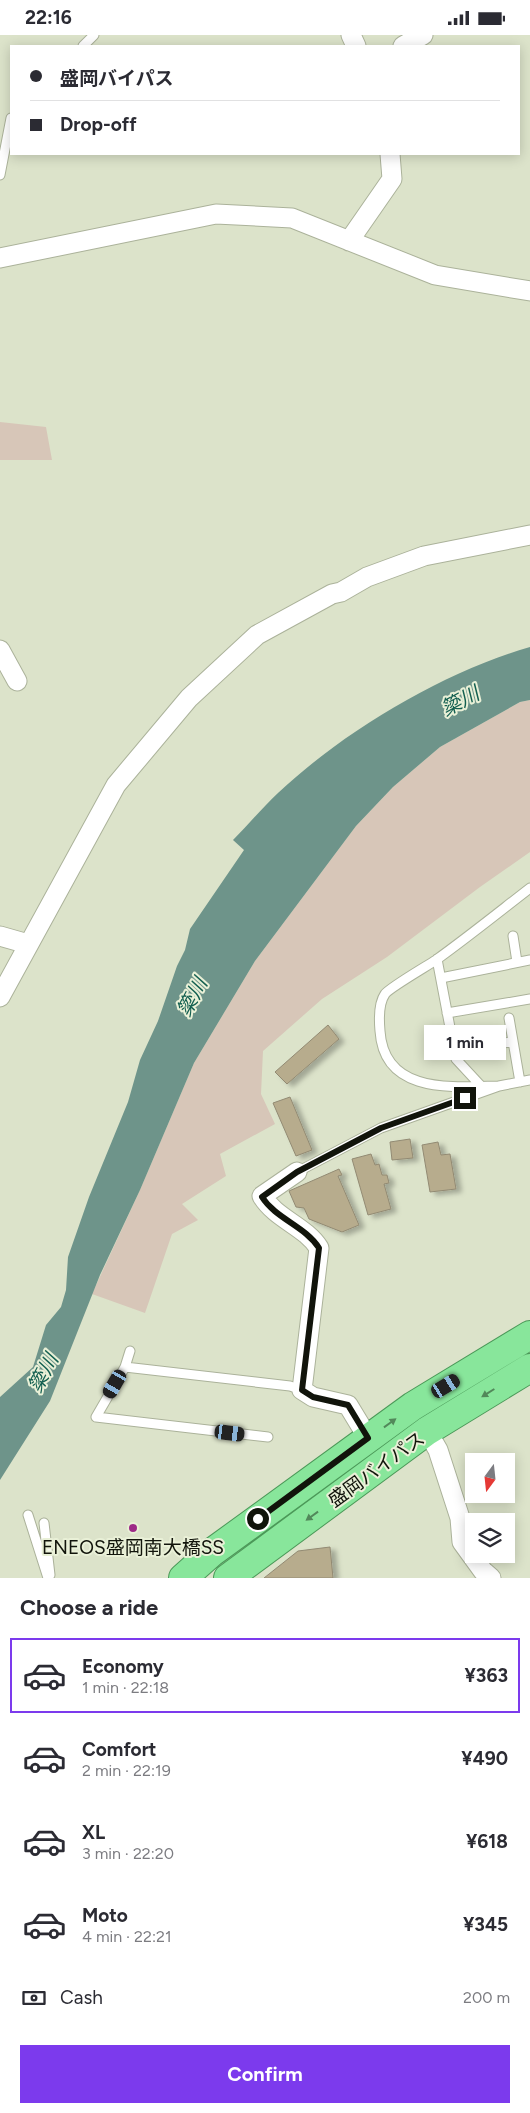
<!DOCTYPE html>
<meta charset="utf-8">
<style>
:root{--surface:#fff;--page:#f7f7f7;--text:#2b2b33;--muted:#7c7c81;--line:#e1e1e2;--accent:#7c3aed}
body{margin:0;font-family:Figtree,"Noto Sans JP",sans-serif;background:var(--page);color:var(--text);height:100vh;display:flex;flex-direction:column;font-size:19px;white-space:nowrap}
*{box-sizing:border-box;margin:0}
p{font-size:16px;color:var(--muted)}
.icon{flex:none;width:28px;height:28px;fill:none;stroke:currentColor;stroke-width:2;stroke-linecap:round;stroke-linejoin:round}
.map{position:relative;height:1543px;overflow:hidden}
.drawer{display:flex;flex-direction:column;background:var(--surface);flex:1}
.drawer>*{flex:none}
.guide{position:absolute;left:10px;top:10px;width:510px;height:110px;border-radius:0px;box-shadow:0 2px 12px #0003;display:grid;align-content:center;height:110px;padding:0 20px;background:var(--surface)}
.needle{width:32px;rotate:195deg}
.tools{position:absolute;left:465px;top:1418px;display:grid;gap:10px}
.tools a{display:grid;place-items:center;width:50px;height:50px;border-radius:0px;background:var(--surface);box-shadow:0 2px 12px #0003;font-size:25px}
.end{position:absolute;width:22px;height:22px;margin:-11px;border:6px solid #11140b;background:#fff;box-shadow:0 0 0 2px #fff}
.from{border-radius:50%}
.bubble{position:absolute;height:35px;border-radius:0px;background:var(--surface);box-shadow:0 2px 12px #0003;font-size:16px;font-weight:700;line-height:35px;text-align:center}
.car{position:absolute;width:15px;height:30px;margin:-15px -8px;border-radius:6px;box-shadow:0 0 4px 1px #0007;background:linear-gradient(#222 24%,#8ab4d8 0 40%,#222 0 76%,#8ab4d8 0 86%,#222 0)}
.guide b{display:flex;align-items:center;gap:18px;height:48px;font-size:19px}
.guide b+b{border-top:1px solid var(--line)}
.guide i{width:12px;height:12px;background:var(--text)}
ul{padding:0;list-style:none}
li{display:flex;align-items:center;gap:15px;height:75px;margin:0 10px 8px;padding:0 10px;border:2px solid transparent;border-radius:0px}
li div{flex:1}
li b{display:block;font-size:19px}
li em{font-style:normal;font-weight:700}
li.selected{border-color:var(--accent)}
li>.icon{width:45px;height:45px;stroke-width:1.5}
h2{padding:0 20px;font-size:22px;line-height:60px}
.pay{display:flex;align-items:center;gap:12px;height:55px;padding:0 20px;font-size:19px}
.pay p{margin-inline-start:auto}
.cta{display:flex;gap:10px;margin-top:auto;padding:10px 20px}
.cta a{flex:1;height:58px;border-radius:0px;background:var(--accent);color:#fff;font-size:20px;font-weight:700;line-height:58px;text-align:center}
.status{display:flex;justify-content:space-between;align-items:center;height:35px;padding:0 25px;background:var(--surface);direction:ltr}
.status svg{height:14px;fill:currentColor}
.map>svg:first-child{display:block}
</style>
<div class="status"><b>22:16</b><svg viewBox="0 0 49 12"><path d="M0 12V9h3v3zM5 12V6h3v6zM10 12V3h3v9zM15 12V0h3v12zM26 1h20v11H26zM47 4h2v5h-2z"/></svg></div>
<div class="map">
<svg width="530" height="1543" viewBox="0 0 530 1543">
<defs>
<filter id="shadow"><feDropShadow dx="5.5" dy="3" stdDeviation="2.5" flood-color="#0004"/></filter>
</defs>
<rect width="100%" height="100%" fill="#dce3ca"/>
<path fill="#d7c6b8" d="M0 387 46 392 52 425H0Z
M530 665V817L480 852 387 922 322 964 263 1016 261 1059 275 1089 220 1119 226 1141 182 1169 198 1185 172 1199 145 1278 92 1259 140 1155 194 1028 255 926 356 791 393 752 440 712 520 667Z"/>
<path fill="#6e948a" d="M530 612V665L520 667 440 712 393 752 356 791 255 926 194 1028 140 1155 100 1240 50 1366 0 1445V1362L33 1332 46 1290 61 1272 66 1255 68 1222 89 1162 128 1067 140 1025 158 986 177 931 185 915 190 894 244 815 233 805C248 790 262 773 278 758 344 696 443 637 530 612Z"/>
<path fill="#b7ac8d" stroke="#928a73" filter="url(#shadow)" d="M328 990 339 1004 287 1049 275 1037Z
M290 1062 312 1115 296 1121 273 1068Z
M410 1104 413 1123 392 1125 390 1107Z
M438 1107 441 1120 450 1119 456 1154 430 1157 422 1110Z
M371 1119 375 1130 379 1129 382 1140H387L389 1148 384 1149 391 1174 368 1180 352 1124Z
M339 1134 342 1140 338 1141 359 1190 342 1197 309 1184 304 1173 296 1172 289 1156Z
M330 1512 333 1543H264L298 1516Z"/>
<g fill="none" stroke-linecap="round" stroke-linejoin="round">
<g stroke="#abb29a" stroke-width="11">
<path id="service" d="M83 11 94 0
M0 140 11 83
M513 901 517 927
M437 924 456 1024 481 1051
M441 943 530 925
M447 978 530 964
M509 983 520 1047
M492 1009 513 1007
M499 1051C454 1052 384 1060 380 996 379 985 378 969 385 959 389 953 427 931 436 925 468 902 499 877 530 853
M297 1137 381 1093 499 1051 530 1045
M130 1316 125 1332 290 1351 302 1355
M125 1332 96 1382 268 1402
M28 1480 48 1543
M44 1488 50 1540"/>
</g>
<g stroke="#abb29a" stroke-width="21">
<path id="minor" d="M351 0 356 11
M403 11 423 0
M349 206 392 144 390 119
M0 223 216 179 292 183 435 240 530 256
M0 615 17 646
M0 901 28 909
M0 962 116 750 189 663 257 600 332 559 341 557 367 542 424 521 530 500
M297 1137 262 1161C276 1184 305 1191 319 1213L302 1355 313 1362 348 1370 368 1403
M427 1396 438 1415 460 1483 462 1507 483 1536 491 1543"/>
</g>
<g stroke="#4b9858" stroke-width="30">
<path id="trunk" d="M183 1543 211 1518 413 1371 530 1300
M228 1543 427 1396 530 1333"/>
</g>
<use href="#service" stroke="#fff" stroke-width="9"/>
<use href="#minor" stroke="#fff" stroke-width="19"/>
<use href="#trunk" stroke="#88e69b" stroke-width="28"/>
</g>
<defs><path id="oneway-solid" d="M-6-.8H1V-3.2L6.5 0L1 3.2V.8H-6Z" transform="scale(1.25)"/></defs>
<g fill="#52885a">
<use href="#oneway-solid" transform="translate(488 1358) rotate(148)"/>
<use href="#oneway-solid" transform="translate(390 1388) rotate(-36)"/>
<use href="#oneway-solid" transform="translate(312 1481) rotate(144)"/>
</g>
<g fill="none" stroke-linecap="round" stroke-linejoin="round">
<path stroke="#11140b" stroke-width="6" d="M258 1484 368 1403 348 1370 313 1362 302 1355 319 1213C305 1191 276 1184 262 1162L297 1137 381 1093 465 1063"/>
</g>
<circle fill="#9d2a87" stroke="#e9f0d7" stroke-width="2" cx="133" cy="1493" r="5"/>
<g text-anchor="middle" stroke-width="4" stroke-linejoin="round" paint-order="stroke">
<g font-size="19" fill="#11140b" stroke="#e9f0d7">
<text transform="translate(376 1434) rotate(-36)" y="7">盛岡バイパス</text>
</g>
<g font-size="19" fill="#11140b" stroke="#e9f0d7">
<text x="133" y="1519">ENEOS盛岡南大橋SS</text>
</g>
<g font-size="20" font-style="italic" fill="#135f50" stroke="#e9f0d7">
<text transform="translate(460 666) rotate(-28)" y="7">簗川</text>
<text transform="translate(192 962) rotate(-62)" y="7">簗川</text>
<text transform="translate(43 1338) rotate(-62)" y="7">簗川</text>
</g>
</g>
</svg>
<div class="tools">
<a><svg class="needle" viewBox="-14 -14 28 28"><path d="M0-13l5 13h-10z" fill="#e53935"/><path d="M0 13l5-13h-10z" fill="#7c7c81"/></svg></a>
<a><svg class="icon" aria-label="layers" viewBox="0 0 24 24"><path d="M12 4l9 5-9 5-9-5zM3 14l9 5 9-5"/></svg></a>
</div>
<i class="end from" style="left:258px;top:1484px"></i>
<i class="end" style="left:465px;top:1063px"></i>
<div class="bubble" style="left:424px;top:990px;width:82px">1 min</div>
<i class="car" style="left:115px;top:1349px;rotate:210deg"></i>
<i class="car" style="left:446px;top:1351px;rotate:59deg"></i>
<i class="car" style="left:230px;top:1398px;rotate:97deg"></i>
<div class="guide">
<b><i class="from"></i>盛岡バイパス</b>
<b><i></i>Drop-off</b>
</div>
</div>
<section class="drawer">
<h2>Choose a ride</h2>
<ul>
<li class="selected"><svg class="icon" aria-label="car" viewBox="0 0 24 24"><path d="M5 17H2v-5l4-1 3-4h7l3 4 3 1v5h-3M9 17h6M6 11h13"/><circle cx="7" cy="17" r="2"/><circle cx="17" cy="17" r="2"/></svg><div><b>Economy</b><p>1 min · 22:18</p></div><em>¥363</em></li>
<li><svg class="icon" aria-label="car" viewBox="0 0 24 24"><path d="M5 17H2v-5l4-1 3-4h7l3 4 3 1v5h-3M9 17h6M6 11h13"/><circle cx="7" cy="17" r="2"/><circle cx="17" cy="17" r="2"/></svg><div><b>Comfort</b><p>2 min · 22:19</p></div><em>¥490</em></li>
<li><svg class="icon" aria-label="car" viewBox="0 0 24 24"><path d="M5 17H2v-5l4-1 3-4h7l3 4 3 1v5h-3M9 17h6M6 11h13"/><circle cx="7" cy="17" r="2"/><circle cx="17" cy="17" r="2"/></svg><div><b>XL</b><p>3 min · 22:20</p></div><em>¥618</em></li>
<li><svg class="icon" aria-label="car" viewBox="0 0 24 24"><path d="M5 17H2v-5l4-1 3-4h7l3 4 3 1v5h-3M9 17h6M6 11h13"/><circle cx="7" cy="17" r="2"/><circle cx="17" cy="17" r="2"/></svg><div><b>Moto</b><p>4 min · 22:21</p></div><em>¥345</em></li>
</ul>
<div class="pay"><svg class="icon" aria-label="cash" viewBox="0 0 24 24"><path d="M3 7h18v10H3z"/><circle cx="12" cy="12" r="2"/></svg>Cash<p>200 m</p></div>
<div class="cta"><a>Confirm</a></div>
</section>
